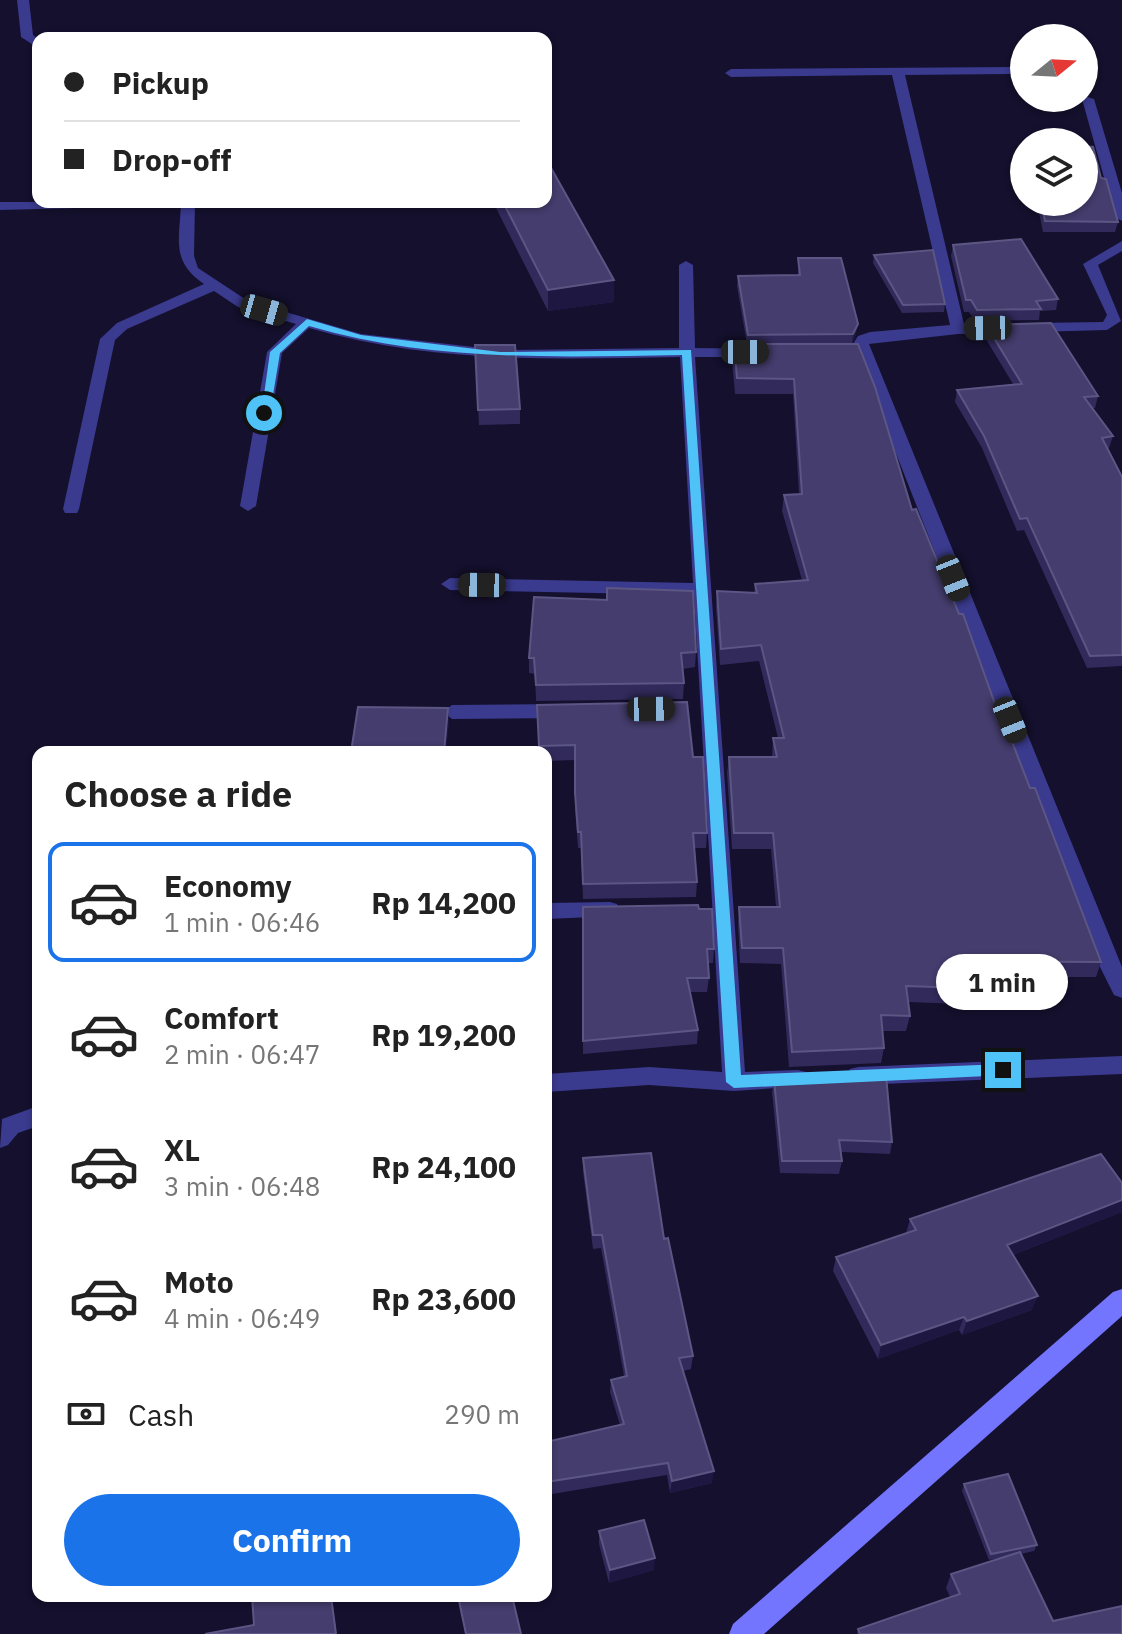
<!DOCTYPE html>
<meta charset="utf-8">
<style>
:root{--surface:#fff;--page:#f2f2f2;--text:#222;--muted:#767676;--line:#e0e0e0;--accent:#1a73e8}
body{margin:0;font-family:"IBM Plex Sans",sans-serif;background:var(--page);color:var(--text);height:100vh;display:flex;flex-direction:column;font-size:30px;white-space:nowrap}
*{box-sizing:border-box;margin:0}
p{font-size:26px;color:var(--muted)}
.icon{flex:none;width:44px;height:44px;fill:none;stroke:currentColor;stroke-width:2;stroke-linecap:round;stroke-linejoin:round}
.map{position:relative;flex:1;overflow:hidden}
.side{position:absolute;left:32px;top:746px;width:520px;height:856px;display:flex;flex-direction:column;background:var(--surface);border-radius:16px;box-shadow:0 2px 6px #0004}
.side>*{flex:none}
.banner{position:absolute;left:32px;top:32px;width:520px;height:176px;border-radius:16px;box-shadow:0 2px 6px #0004;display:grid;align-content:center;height:176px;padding:0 32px;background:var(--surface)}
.needle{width:52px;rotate:72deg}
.tools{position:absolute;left:1010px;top:24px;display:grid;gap:16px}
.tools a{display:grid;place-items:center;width:88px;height:88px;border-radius:50%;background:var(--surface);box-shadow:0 2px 6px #0004;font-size:40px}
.end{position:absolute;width:36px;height:36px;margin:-18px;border:10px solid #4fc3f7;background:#111;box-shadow:0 0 0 4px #111}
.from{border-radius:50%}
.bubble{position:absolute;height:56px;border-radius:28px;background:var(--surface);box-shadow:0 2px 6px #0004;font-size:26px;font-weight:800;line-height:56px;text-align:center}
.car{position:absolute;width:24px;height:48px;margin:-24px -12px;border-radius:10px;box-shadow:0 0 6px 2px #0007;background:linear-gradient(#222 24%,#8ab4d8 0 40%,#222 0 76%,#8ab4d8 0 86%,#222 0)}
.banner b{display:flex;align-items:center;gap:28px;height:76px;font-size:30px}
.banner b+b{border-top:2px solid var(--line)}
.banner i{width:20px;height:20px;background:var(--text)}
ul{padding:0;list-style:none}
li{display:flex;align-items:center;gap:24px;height:120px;margin:0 16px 12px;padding:0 16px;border:4px solid transparent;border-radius:16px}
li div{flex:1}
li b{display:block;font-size:30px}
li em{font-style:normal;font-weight:800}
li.current{border-color:var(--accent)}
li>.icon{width:72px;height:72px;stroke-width:1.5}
h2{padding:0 32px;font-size:36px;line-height:96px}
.pay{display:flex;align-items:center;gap:20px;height:88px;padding:0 32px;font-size:30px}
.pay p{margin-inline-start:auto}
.button{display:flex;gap:16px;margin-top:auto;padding:16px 32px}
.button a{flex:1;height:92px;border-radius:48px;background:var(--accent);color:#fff;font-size:32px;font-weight:800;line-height:92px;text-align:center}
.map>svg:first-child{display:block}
</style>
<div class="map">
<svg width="1122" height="1634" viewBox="0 0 1122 1634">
<rect width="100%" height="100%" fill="#14102d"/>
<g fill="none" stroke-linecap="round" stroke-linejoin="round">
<path fill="#3a3a8e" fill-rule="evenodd" d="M17 0H29L33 35 38 39V48L21 37Z
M1013 67V73L1009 74 905 75 964 324 1103 322 1107 315 1083 264 1122 241V251L1098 265 1121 321 1107 330 958 334 869 344 1122 967V998L1114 995 1090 947 853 344 858 336 870 332 950 325 892 75 731 77 725 73 731 69Z
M1084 96 1094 99 1122 193V221L1115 217 1082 99Z
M0 202H163L156 206 0 210Z
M181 202H195L194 256 198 268 248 301 361 334 500 350 679 348V265L686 261 693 265 695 348 764 349 767 352 759 357H695L745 1072 798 1070 806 1072 809 1079 806 1086 734 1091 649 1085 546 1092V1074L649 1067 722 1072 694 595 450 590 441 584 450 578 693 583 680 357C553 359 432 364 309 328L282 353 256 506 248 511 240 506 267 352 296 324 238 307 214 291 127 329 115 340 79 509 77 513H65L63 509 100 339 117 323 204 284C170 261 180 239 181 202Z
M564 704 573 711 564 718 452 719 443 712 452 705Z
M610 902 617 904 620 910 617 916 546 919V903Z
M1122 1056V1074L858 1085 850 1083 847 1076 850 1069 858 1067Z
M38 1106V1126L18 1133 8 1145 0 1148 2 1119Z"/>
<path fill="#7475ff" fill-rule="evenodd" d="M1122 1289V1316L764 1634H729L733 1624 1113 1292Z"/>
</g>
<path fill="#312a5b" d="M1101 178 1118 222 1115 232H1043L1037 202H1084Z
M493 202H546L614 302 548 311Z
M953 245 1058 299 1056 310 1040 311 1039 320 975 321 969 312H964L951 256Z
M874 255 945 304 944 312 902 313 873 263Z
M798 258 856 334 852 344 912 510 1030 788 1101 962 1096 977H963L964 988 960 1004 908 1002 910 1016 906 1031H882L884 1048 881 1063 789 1067 781 964 740 963 738 923 739 907H776L771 849H732L727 773 729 757H772L773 738H778L759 661 720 665 716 607 717 591 754 593 755 584 802 580 782 511 784 495 799 494 793 394H735L732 360 734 344H747L737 286 738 276 798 275Z
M986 325 1098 396 1095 408H1092L1113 436 1109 448 1108 449 1122 477V666L1087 668 1024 530 1017 531 982 448 955 402 957 390 1013 384 984 336Z
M475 345 520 409V424L479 425Z
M696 652 695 667 683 669 684 683 683 699 536 701 535 674 529 673V658Z
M537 705 693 757 707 833 706 848H694L697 882 696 897 583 899 581 848H578L575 809V760L546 761V752H539Z
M583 907 699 909 714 949 713 963H708L709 978 707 992H690L698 1030 697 1044 583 1054Z
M774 1080 892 1142 890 1154 841 1152 842 1161 839 1174 780 1173 772 1092Z
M583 1158 664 1239 693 1356 691 1369 683 1371 712 1483 670 1493 667 1475 546 1495V1442L620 1425 610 1392 611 1380 624 1376 601 1248 593 1249 583 1172Z
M1122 1183V1212L1013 1255 1032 1310 962 1335 959 1330 878 1359 833 1271 836 1257 906 1233 910 1219Z
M964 1484 1037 1545 1034 1551 1021 1554 1053 1621 1122 1634H857L858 1629 950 1597 946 1588 951 1574 1005 1557 989 1560 962 1491Z
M599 1531 654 1570 609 1583 599 1544Z"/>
<path fill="#1e1741" d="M614 280V302L548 311V290Z
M858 324 856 334 852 344 853 334Z
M448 708 449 724 446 752H444Z
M1122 1200V1212L1002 1259 1007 1245Z
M1038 1296 1032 1310 962 1335 967 1321Z
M964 1317 959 1330 878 1359 881 1345Z
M714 1471 712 1483 670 1493 672 1481Z
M655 1558 654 1570 609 1583 610 1570Z
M331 1596H332L337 1634H336Z"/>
<path fill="#443d6d" stroke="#5c5684" stroke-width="2" d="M1084 146 1093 147 1101 178 1106 179 1118 222 1045 221 1041 202H1084Z
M546 159 614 280 548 290 503 202H546Z
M1021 239 1058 299 1036 301 1041 309 977 310 971 300H966L953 245Z
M933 250 945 304 903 305 874 255Z
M798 258H841L858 324 853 334 748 335 738 276 800 275Z
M1051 323 1098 396 1084 397 1113 436 1102 438 1122 477V655L1090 656 1027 518 1020 519 984 436 957 390 1022 384 986 325Z
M734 344H858L875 387 912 510 916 509 959 614H963L1001 721H1004L1030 788H1035L1101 962 961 961 964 988 906 986 910 1016 881 1015 884 1048 792 1052 783 948H742L739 907H780L773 833H734L729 757H777L773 738H784L761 645 721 649 717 591 757 593 755 584 808 580 784 495 802 494 794 379 737 378Z
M475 345H515L520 409 478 410Z
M607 588 693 591 696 652 681 653 684 683 536 685 534 658H529L534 597 607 600Z
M687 702 693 757H703L707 833H693L697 882 583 884 581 832H578L575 793V745L539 746 537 705Z
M358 707 448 708 444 752H351Z
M698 905 699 909H712L714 949H707L709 978H687L698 1030 583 1041V907Z
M886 1075 892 1142 839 1140 842 1161H782L774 1080Z
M651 1153 664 1239 668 1238 693 1356 679 1358 714 1471 672 1481 668 1463 546 1482V1442L624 1424 611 1380 627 1376 602 1235H593L583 1158Z
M1101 1154 1122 1183V1200L1007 1245 1038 1296 967 1321 964 1317 881 1345 836 1257 916 1230 910 1219Z
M1008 1474 1037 1545 991 1554 964 1484Z
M644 1520 655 1558 610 1570 599 1531Z
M1020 1552 1053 1621 1122 1606V1634H860L858 1629 960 1594 951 1574Z
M252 1596H331L336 1634H205L254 1625Z
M458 1596H512L521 1634H466Z"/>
<path fill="#4fc3f7" d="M307 319 361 335 500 352 691 350 741 1075 1003 1064 1008 1066V1075L734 1088 726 1082 682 355C556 357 431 362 309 326L280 353 270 413 261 416 270 352Z"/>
</svg>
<div class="tools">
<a><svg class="needle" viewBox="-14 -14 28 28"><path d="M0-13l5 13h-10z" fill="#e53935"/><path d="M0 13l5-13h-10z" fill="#767676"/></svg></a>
<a><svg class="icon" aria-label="layers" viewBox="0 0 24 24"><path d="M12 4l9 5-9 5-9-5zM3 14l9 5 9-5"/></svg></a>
</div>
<i class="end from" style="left:264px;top:413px"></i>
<i class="end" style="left:1003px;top:1070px"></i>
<div class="bubble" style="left:936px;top:954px;width:132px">1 min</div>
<i class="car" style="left:264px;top:310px;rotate:106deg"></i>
<i class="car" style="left:988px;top:328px;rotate:269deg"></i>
<i class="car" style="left:745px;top:352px;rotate:90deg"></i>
<i class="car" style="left:953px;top:578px;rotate:158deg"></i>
<i class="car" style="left:482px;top:585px;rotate:271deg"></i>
<i class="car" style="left:651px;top:709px;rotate:89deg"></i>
<i class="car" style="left:1010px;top:720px;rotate:158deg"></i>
<div class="banner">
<b><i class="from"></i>Pickup</b>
<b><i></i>Drop-off</b>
</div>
<section class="side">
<h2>Choose a ride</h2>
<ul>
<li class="current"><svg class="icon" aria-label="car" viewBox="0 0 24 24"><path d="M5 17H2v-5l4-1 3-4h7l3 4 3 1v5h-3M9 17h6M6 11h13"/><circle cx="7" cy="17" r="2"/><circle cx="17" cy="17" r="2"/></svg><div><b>Economy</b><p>1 min · 06:46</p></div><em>Rp 14,200</em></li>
<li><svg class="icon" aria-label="car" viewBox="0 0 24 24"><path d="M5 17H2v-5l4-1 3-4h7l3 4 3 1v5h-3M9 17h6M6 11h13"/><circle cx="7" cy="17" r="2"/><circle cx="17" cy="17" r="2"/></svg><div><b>Comfort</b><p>2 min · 06:47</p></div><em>Rp 19,200</em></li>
<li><svg class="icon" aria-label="car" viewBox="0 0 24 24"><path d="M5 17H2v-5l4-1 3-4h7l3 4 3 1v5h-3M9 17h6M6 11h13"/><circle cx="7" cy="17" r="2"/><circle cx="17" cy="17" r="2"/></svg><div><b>XL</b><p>3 min · 06:48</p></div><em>Rp 24,100</em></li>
<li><svg class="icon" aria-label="car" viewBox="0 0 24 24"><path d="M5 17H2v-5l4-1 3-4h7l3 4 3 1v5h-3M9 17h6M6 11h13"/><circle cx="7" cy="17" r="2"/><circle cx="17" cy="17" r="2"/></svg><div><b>Moto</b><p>4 min · 06:49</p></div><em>Rp 23,600</em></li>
</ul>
<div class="pay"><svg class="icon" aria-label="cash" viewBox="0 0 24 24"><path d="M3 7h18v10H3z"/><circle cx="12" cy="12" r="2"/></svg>Cash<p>290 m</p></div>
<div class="button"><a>Confirm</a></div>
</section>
</div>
